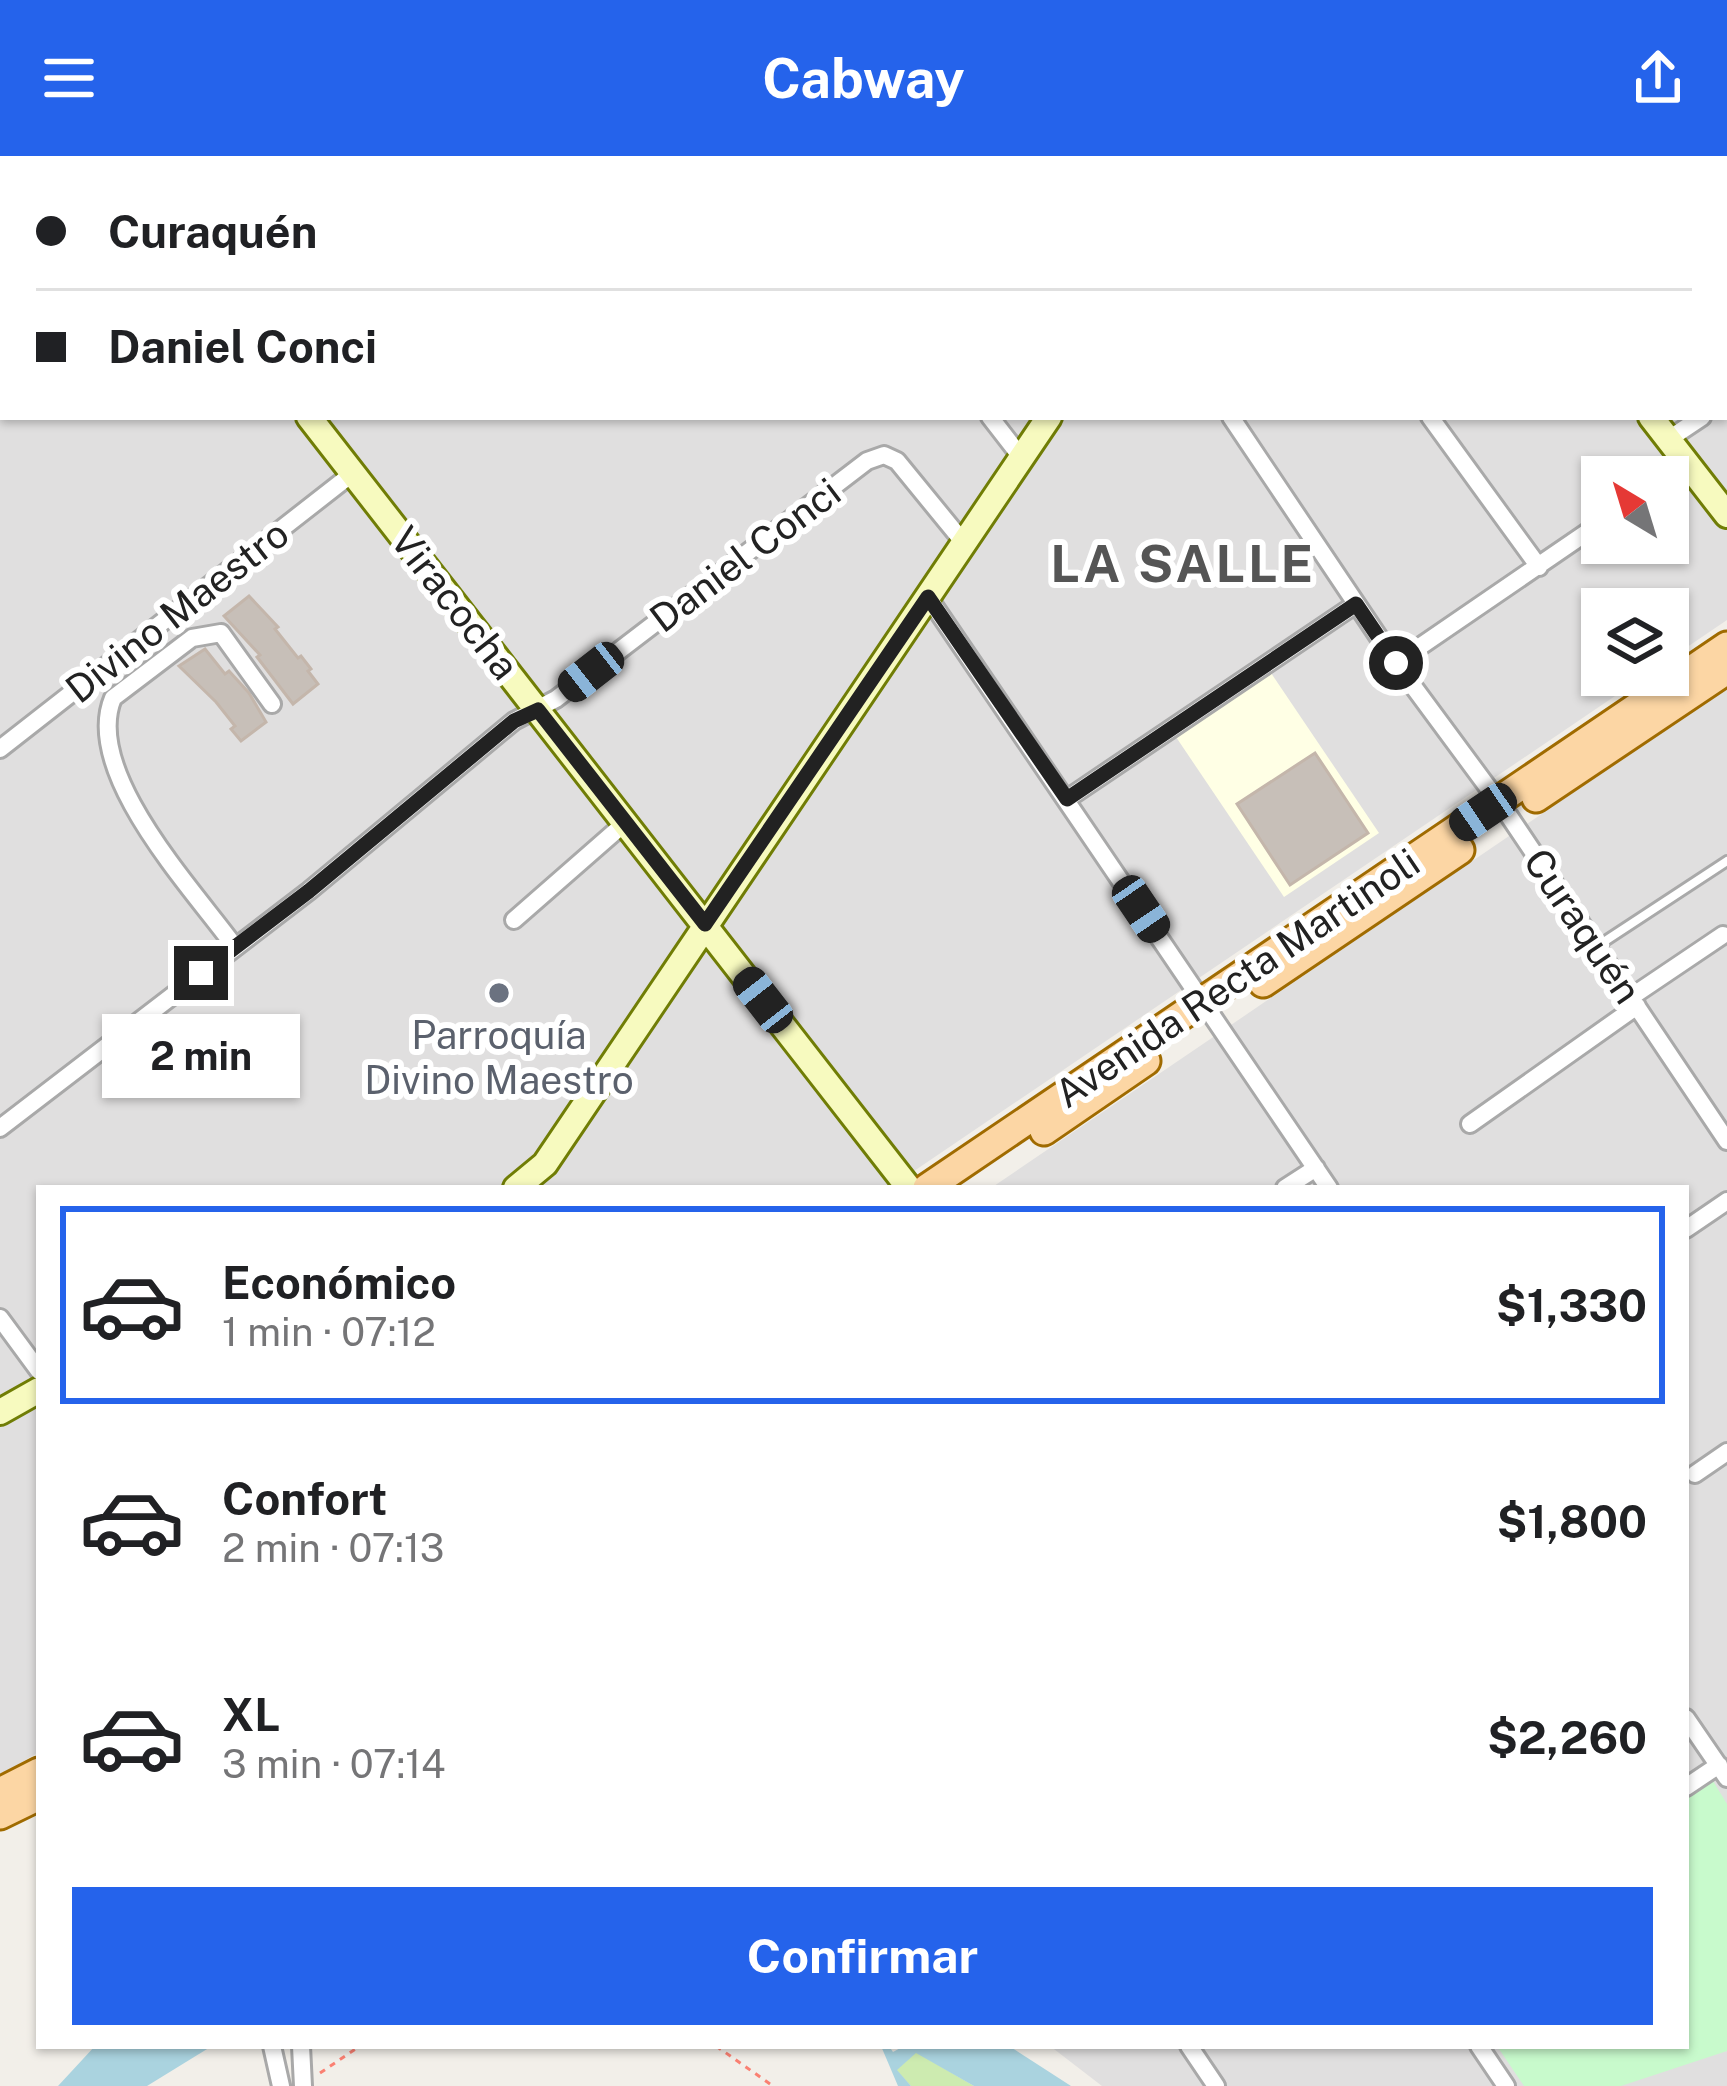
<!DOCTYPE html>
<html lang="es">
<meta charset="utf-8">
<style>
:root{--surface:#fff;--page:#f2f2f2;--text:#202124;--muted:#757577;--line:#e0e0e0;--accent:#2563eb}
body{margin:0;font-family:"Public Sans",sans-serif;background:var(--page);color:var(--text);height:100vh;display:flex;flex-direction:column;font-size:45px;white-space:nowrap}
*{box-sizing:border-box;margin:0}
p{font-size:39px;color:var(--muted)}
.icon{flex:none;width:66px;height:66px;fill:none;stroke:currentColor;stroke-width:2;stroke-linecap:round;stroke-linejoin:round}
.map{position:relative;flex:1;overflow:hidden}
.side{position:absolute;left:36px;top:1029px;width:1653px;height:864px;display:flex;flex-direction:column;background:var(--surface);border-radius:0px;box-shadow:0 3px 9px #0004}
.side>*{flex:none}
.guide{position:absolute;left:0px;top:0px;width:1728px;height:264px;box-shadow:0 3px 9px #0004;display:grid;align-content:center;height:264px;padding:0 36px;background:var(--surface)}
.needle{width:78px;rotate:322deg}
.fabs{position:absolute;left:1581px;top:300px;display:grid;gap:24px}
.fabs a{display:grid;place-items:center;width:108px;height:108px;border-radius:0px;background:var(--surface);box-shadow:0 3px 9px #0004;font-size:60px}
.end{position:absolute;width:54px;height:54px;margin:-27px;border:15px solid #222;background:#fff;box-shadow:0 0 0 6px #fff}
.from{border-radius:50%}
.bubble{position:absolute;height:84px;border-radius:0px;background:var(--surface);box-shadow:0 3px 9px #0004;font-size:39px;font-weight:700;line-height:84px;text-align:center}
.car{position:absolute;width:36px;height:72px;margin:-36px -18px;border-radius:15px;box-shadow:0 0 9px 3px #0007;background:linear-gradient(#222 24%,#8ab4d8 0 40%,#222 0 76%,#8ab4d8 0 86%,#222 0)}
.guide b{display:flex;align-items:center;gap:42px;height:114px;font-size:45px}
.guide b+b{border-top:3px solid var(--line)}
.guide i{width:30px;height:30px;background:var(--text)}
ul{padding:21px 0 0;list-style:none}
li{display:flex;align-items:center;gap:36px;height:198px;margin:0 24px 18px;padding:0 12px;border:6px solid transparent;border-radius:0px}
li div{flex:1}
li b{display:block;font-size:45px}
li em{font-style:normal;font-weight:700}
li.on{border-color:var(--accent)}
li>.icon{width:108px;height:108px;stroke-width:1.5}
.cta{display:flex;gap:24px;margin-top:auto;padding:24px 36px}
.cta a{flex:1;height:138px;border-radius:0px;background:var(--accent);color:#fff;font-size:48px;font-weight:700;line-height:138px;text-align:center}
header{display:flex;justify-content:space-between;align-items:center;height:156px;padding:0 36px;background:var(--accent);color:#fff;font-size:54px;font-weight:700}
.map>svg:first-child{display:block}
</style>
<header><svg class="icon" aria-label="menu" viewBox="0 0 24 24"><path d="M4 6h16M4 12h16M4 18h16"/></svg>Cabway<svg class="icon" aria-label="share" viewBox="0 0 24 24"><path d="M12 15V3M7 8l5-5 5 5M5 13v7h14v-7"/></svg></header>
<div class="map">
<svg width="1727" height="1930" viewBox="0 0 1727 1930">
<rect width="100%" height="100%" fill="#f2efe9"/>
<path fill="#e0dfdf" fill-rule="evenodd" d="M0 0H1727V464L1668 504V453H1602V519H1646L889 1032H39V1596L0 1619ZM3 3H1725V261H3ZM1602 321H1668V387H1602Z
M1727 532V1930H1102L1050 1890H1686V1032H991Z"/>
<path fill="#ffffe5" d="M1269 514 1379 677 1284 741 1174 578Z"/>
<path fill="#cdebb0" d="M916 1896 974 1930H911L896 1914Z"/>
<path fill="#c8facc" d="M1713 1625 1727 1648V1895L1621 1930H1524L1497 1890H1686V1643Z"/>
<path fill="#aad3df" d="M95 1890H212L147 1930H58Z
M881 1890H889L893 1896 904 1890H1009L1071 1930H974L916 1897 897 1914 911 1930H898Z"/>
<path fill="#c7bfb8" stroke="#c4b6ab" stroke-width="3" d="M249 440 278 471 275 473 298 502 301 500 311 513 308 515 318 528 293 548 257 501 260 499 224 460Z
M205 493 225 518 229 515 249 537 266 566 241 585 231 573 235 570 216 546 179 510Z
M1315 597 1368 677 1290 729 1237 648Z"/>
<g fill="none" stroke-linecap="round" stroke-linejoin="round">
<g stroke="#a9a9a9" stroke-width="14">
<path id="lane" d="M1599 789 1727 705"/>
</g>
<g stroke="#a9a9a9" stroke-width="22">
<path id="street" d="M787 0 790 3
M958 0 961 3
M1132 0 1134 3
M1288 0 1289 3
M655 3 659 0
M1725 9 1727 7
M0 165 3 163
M1725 246 1727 245
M990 261 1021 301
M1231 261 1396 507 1509 660 1727 985
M1430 261 1539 411
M1669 283 1702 261
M1663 321 1686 304
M928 441 1329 1032
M1396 507 1602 366
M0 593 353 317
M1067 643 1356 448
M514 764 626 666
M235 791C193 733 82 616 113 542L192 482 221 477 272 548
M1631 841 1723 779
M1470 968 1637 850
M0 972 309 735 514 565 556 543 867 305 884 299 897 305 964 387
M1285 1032 1316 1012
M1686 1073 1727 1045
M0 1162 39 1215
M1695 1318 1727 1296
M1686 1562 1727 1622
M1686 1631 1719 1609
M272 1890 281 1930
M301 1890 303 1930
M1189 1890 1216 1930
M1479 1890 1506 1930"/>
</g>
<g stroke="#707d05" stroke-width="30">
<path id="secondary" d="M106 0 108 3
M1444 0 1446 3
M1224 3 1226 0
M309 261 909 1032
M1651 261 1727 359
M516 1032 545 1008 1049 261
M0 1256 39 1234"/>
</g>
<g stroke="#a06b00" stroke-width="33">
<path id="primary" d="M1536 642 1727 514
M1263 827 1460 694
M1044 975 1146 905
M927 1032 1727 490
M0 1636 39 1616
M0 1659 39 1640"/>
</g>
<path stroke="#fa8072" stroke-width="3" stroke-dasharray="6 6" stroke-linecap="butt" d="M716 1890 773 1930
M320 1917 360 1890"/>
<use href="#lane" stroke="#fff" stroke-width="8"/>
<use href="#street" stroke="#fff" stroke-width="16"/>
<use href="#secondary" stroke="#f7fabf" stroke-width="24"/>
<use href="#primary" stroke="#fcd6a4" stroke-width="27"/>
</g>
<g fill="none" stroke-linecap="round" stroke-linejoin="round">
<path stroke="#222" stroke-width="15" d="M201 817 309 735 514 565 538 554 705 768 928 441 1067 643 1356 448 1396 507"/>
</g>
<circle fill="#6b7280" stroke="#fff" stroke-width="4.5" cx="499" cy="837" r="12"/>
<g text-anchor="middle" stroke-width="12" stroke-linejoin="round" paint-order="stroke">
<g font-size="39" fill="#222" stroke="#fff">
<text transform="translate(745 399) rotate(-37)" y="14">Daniel Conci</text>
<text transform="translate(455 447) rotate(52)" y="14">Viracocha</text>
<text transform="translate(177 455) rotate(-38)" y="14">Divino Maestro</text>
<text transform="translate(1583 770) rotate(56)" y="14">Curaquén</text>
<text transform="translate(1237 822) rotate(-34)" y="14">Avenida Recta Martinoli</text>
</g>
<g font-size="39" fill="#5b616d" stroke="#fff">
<text x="499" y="893">Parroquía<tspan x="499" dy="45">Divino Maestro</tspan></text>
</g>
<g font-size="51" font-weight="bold" letter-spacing="3" fill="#555" stroke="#fff">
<text x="1183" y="426">LA SALLE</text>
</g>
</g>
</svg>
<div class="fabs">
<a><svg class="needle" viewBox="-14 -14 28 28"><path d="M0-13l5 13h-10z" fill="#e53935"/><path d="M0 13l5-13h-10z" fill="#757577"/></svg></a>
<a><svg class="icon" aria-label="layers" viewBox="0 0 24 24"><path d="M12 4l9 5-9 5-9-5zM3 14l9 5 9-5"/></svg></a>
</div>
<i class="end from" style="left:1396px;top:507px"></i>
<i class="end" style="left:201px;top:817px"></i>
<div class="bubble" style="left:102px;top:858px;width:198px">2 min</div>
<i class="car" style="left:591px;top:516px;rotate:232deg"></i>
<i class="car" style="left:1483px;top:656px;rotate:236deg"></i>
<i class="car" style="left:1141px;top:753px;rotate:146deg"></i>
<i class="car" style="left:763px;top:844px;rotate:322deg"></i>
<div class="guide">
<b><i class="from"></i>Curaquén</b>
<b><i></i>Daniel Conci</b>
</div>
<section class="side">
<ul>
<li class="on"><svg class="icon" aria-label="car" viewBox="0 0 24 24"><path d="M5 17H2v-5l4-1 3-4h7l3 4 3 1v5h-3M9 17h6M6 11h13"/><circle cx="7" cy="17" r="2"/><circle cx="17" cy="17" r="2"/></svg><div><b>Económico</b><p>1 min · 07:12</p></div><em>$1,330</em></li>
<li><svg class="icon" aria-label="car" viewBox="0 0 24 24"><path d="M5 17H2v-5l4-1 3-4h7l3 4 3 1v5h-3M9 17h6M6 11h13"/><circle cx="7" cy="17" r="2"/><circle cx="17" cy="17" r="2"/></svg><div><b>Confort</b><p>2 min · 07:13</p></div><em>$1,800</em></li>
<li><svg class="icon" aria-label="car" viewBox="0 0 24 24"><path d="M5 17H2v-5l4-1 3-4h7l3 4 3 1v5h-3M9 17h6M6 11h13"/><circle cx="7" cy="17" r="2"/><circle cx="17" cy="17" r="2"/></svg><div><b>XL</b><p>3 min · 07:14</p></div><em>$2,260</em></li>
</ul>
<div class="cta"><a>Confirmar</a></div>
</section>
</div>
